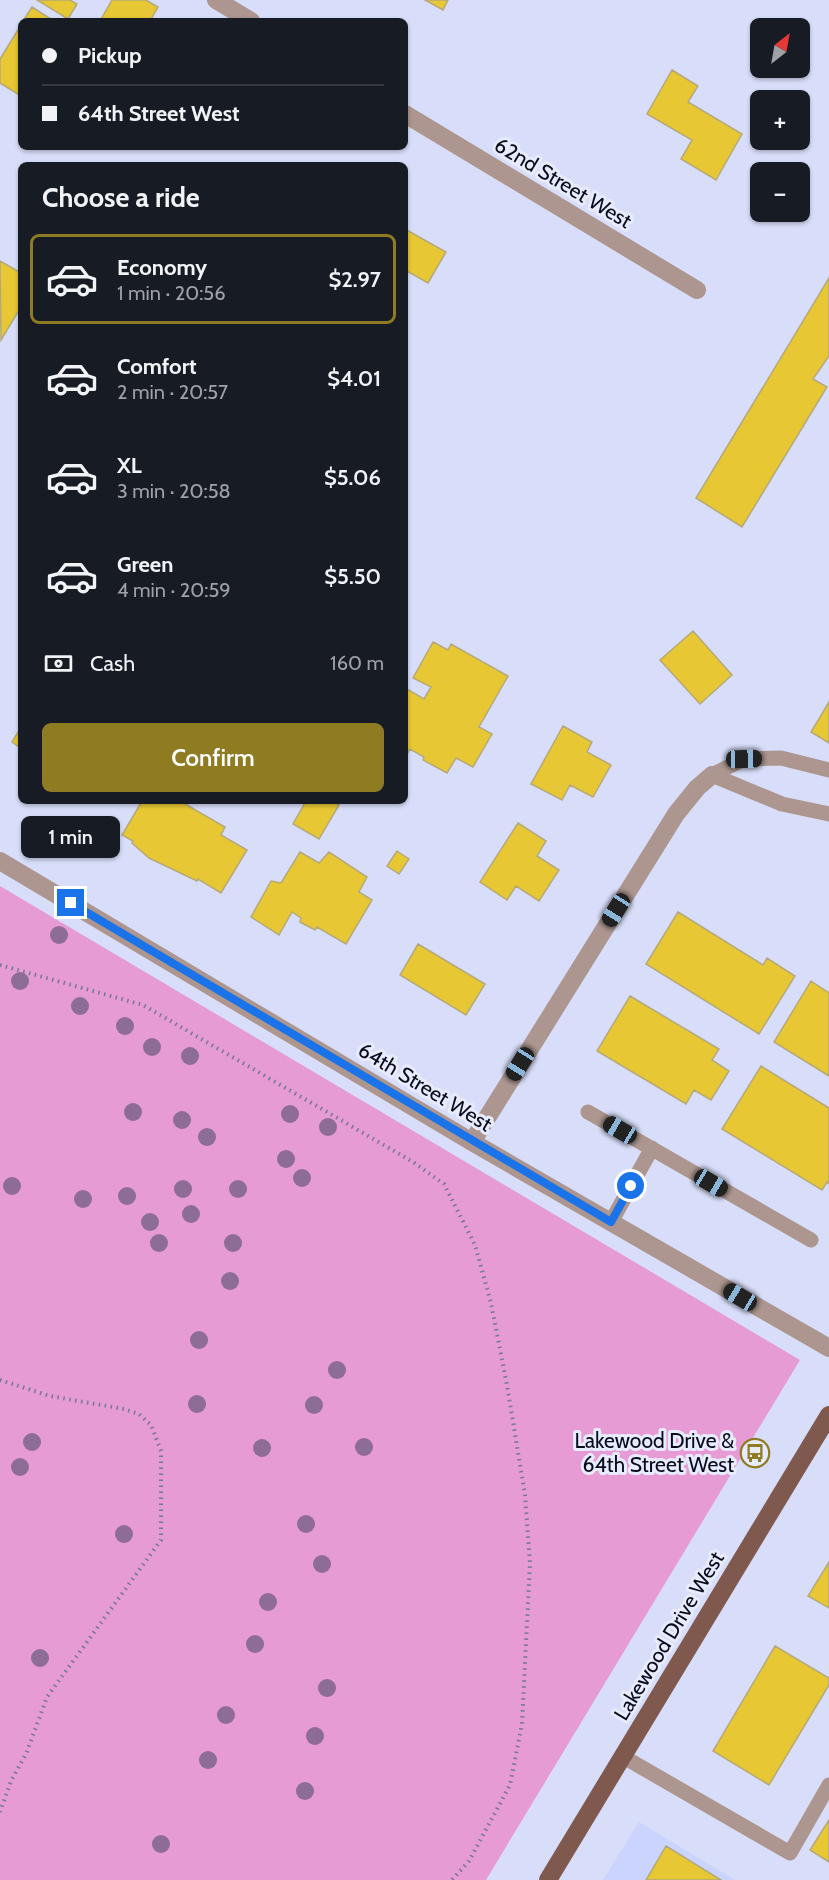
<!DOCTYPE html>
<meta charset="utf-8">
<style>
:root{--surface:#171b24;--page:#20242c;--text:#f1f3f6;--muted:#9ea1a6;--line:#363941;--accent:#8f7b21}
body{margin:0;font-family:Cabin,sans-serif;background:var(--page);color:var(--text);height:100vh;display:flex;flex-direction:column;font-size:22px;white-space:nowrap}
*{box-sizing:border-box;margin:0}
p{font-size:20px;color:var(--muted)}
.icon{flex:none;width:33px;height:33px;fill:none;stroke:currentColor;stroke-width:2;stroke-linecap:round;stroke-linejoin:round}
.map{position:relative;flex:1;overflow:hidden}
.side{position:absolute;left:18px;top:162px;width:390px;height:642px;display:flex;flex-direction:column;background:var(--surface);border-radius:9px;box-shadow:0 2px 4px #0004}
.side>*{flex:none}
.guide{position:absolute;left:18px;top:18px;width:390px;height:132px;border-radius:9px;box-shadow:0 2px 4px #0004;display:grid;align-content:center;height:132px;padding:0 24px;background:var(--surface)}
.needle{width:39px;rotate:31deg}
.fabs{position:absolute;left:750px;top:18px;display:grid;gap:12px}
.fabs a{display:grid;place-items:center;width:60px;height:60px;border-radius:9px;background:var(--surface);box-shadow:0 2px 4px #0004;font-size:30px}
.end{position:absolute;width:27px;height:27px;margin:-14px;border:8px solid #1a73e8;background:#fff;box-shadow:0 0 0 3px #fff}
.from{border-radius:50%}
.bubble{position:absolute;height:42px;border-radius:9px;background:var(--surface);box-shadow:0 2px 4px #0004;font-size:20px;font-weight:600;line-height:42px;text-align:center}
.car{position:absolute;width:18px;height:36px;margin:-18px -9px;border-radius:8px;box-shadow:0 0 4px 2px #0007;background:linear-gradient(#222 24%,#8ab4d8 0 40%,#222 0 76%,#8ab4d8 0 86%,#222 0)}
.guide b{display:flex;align-items:center;gap:21px;height:57px;font-size:22px}
.guide b+b{border-top:2px solid var(--line)}
.guide i{width:15px;height:15px;background:var(--text)}
ul{padding:0;list-style:none}
li{display:flex;align-items:center;gap:18px;height:90px;margin:0 12px 9px;padding:0 12px;border:3px solid transparent;border-radius:9px}
li div{flex:1}
li b{display:block;font-size:22px}
li em{font-style:normal;font-weight:600}
li.on{border-color:var(--accent)}
li>.icon{width:54px;height:54px;stroke-width:1.5}
h2{padding:0 24px;font-size:27px;line-height:72px}
.pay{display:flex;align-items:center;gap:15px;height:66px;padding:0 24px;font-size:22px}
.pay p{margin-inline-start:auto}
.cta{display:flex;gap:12px;margin-top:auto;padding:12px 24px}
.cta a{flex:1;height:69px;border-radius:9px;background:var(--accent);color:#fff;font-size:24px;font-weight:600;line-height:69px;text-align:center}
.map>svg:first-child{display:block}
</style>
<div class="map">
<svg width="829" height="1880" viewBox="0 0 829 1880">
<rect width="100%" height="100%" fill="#d8def9"/>
<path fill="#cbd4fe" d="M639 1822 735 1880H603Z"/>
<path fill="#e79bd4" d="M0 886 800 1360 486 1880H0Z"/>
<path fill="#e7c733" stroke="#b5a97b" stroke-width="1.5" d="M37 0H70L77 4 68 19Z
M112 0H146L158 7 150 21H100Z
M425 0H448L443 10Z
M32 7 54 21H23Z
M21 25V96L0 83V59Z
M672 70 698 86 688 102 742 134 716 180 681 159 692 140 647 114Z
M405 229 446 252 428 283 405 270Z
M0 261 21 273V307L1 340Z
M829 278V356L813 379 827 387 742 527 696 498Z
M693 631 732 675 700 704 660 660Z
M433 642 448 650 451 644 508 676 479 727 492 734 473 767 456 758 447 773 423 760 424 757 410 749 405 758V693L407 689 424 699 431 687 413 678Z
M829 702V743L811 732Z
M563 726 592 742 587 752 611 765 593 797 570 785 562 800 531 784Z
M21 727V748L12 742Z
M142 801H180L225 827 221 835 247 850 221 893 198 879 197 881 149 858 132 843 133 841 122 835Z
M306 801H332L339 805 319 839 293 824Z
M518 823 546 841 537 856 559 870 539 901 516 886 507 900 480 882Z
M397 851 409 859 399 874 387 866Z
M300 852 319 863 329 852 367 877 359 892 372 900 346 944 317 927 315 930 300 922 301 918 292 912 279 935 251 917 271 881 281 883Z
M678 912 763 965 767 958 795 976 759 1034 646 964Z
M418 944 485 984 466 1015 400 975Z
M811 981 829 993V1076L774 1042Z
M630 996 719 1049 712 1060 729 1071 711 1100 694 1090 686 1104 597 1051Z
M761 1066 829 1108V1184L827 1182 822 1190 722 1129Z
M829 1562V1608L808 1596Z
M775 1646 829 1678V1685L769 1785 713 1751Z
M829 1820V1862L810 1850Z
M666 1846 721 1880H646Z"/>
<g fill="none" stroke-linecap="round" stroke-linejoin="round">
<path stroke="#75798f" stroke-width="4" stroke-dasharray="1.5 4.5" stroke-linecap="butt" d="M0 965 143 1005 413 1162 444 1184 475 1245 491 1303 507 1385 525 1495 530 1563 522 1724 510 1785 469 1861 452 1880
M0 1380 50 1396 124 1409 139 1414 151 1425 161 1451V1540L47 1697 26 1754 11 1781 0 1812"/>
<path stroke="#ac968f" stroke-width="15" d="M712 775 782 804 829 814
M712 775 744 759 781 758 829 770
M588 1112 811 1240
M611 1222 652 1148
M622 1756 790 1853 829 1785"/>
<path stroke="#ac968f" stroke-width="18" d="M216 0 251 21
M405 114 697 290
M0 861 472 1142 829 1348
M472 1142 676 814 697 788 712 775"/>
<path stroke="#7f594e" stroke-width="18" d="M548 1880 829 1415"/>
</g>
<g fill="#8d6d95">
<circle cx="59" cy="935" r="9"/>
<circle cx="20" cy="981" r="9"/>
<circle cx="80" cy="1006" r="9"/>
<circle cx="125" cy="1026" r="9"/>
<circle cx="152" cy="1047" r="9"/>
<circle cx="190" cy="1056" r="9"/>
<circle cx="133" cy="1112" r="9"/>
<circle cx="290" cy="1114" r="9"/>
<circle cx="182" cy="1120" r="9"/>
<circle cx="328" cy="1127" r="9"/>
<circle cx="207" cy="1137" r="9"/>
<circle cx="286" cy="1159" r="9"/>
<circle cx="302" cy="1178" r="9"/>
<circle cx="12" cy="1186" r="9"/>
<circle cx="183" cy="1189" r="9"/>
<circle cx="238" cy="1189" r="9"/>
<circle cx="127" cy="1196" r="9"/>
<circle cx="83" cy="1199" r="9"/>
<circle cx="191" cy="1214" r="9"/>
<circle cx="150" cy="1222" r="9"/>
<circle cx="159" cy="1243" r="9"/>
<circle cx="233" cy="1243" r="9"/>
<circle cx="230" cy="1281" r="9"/>
<circle cx="199" cy="1340" r="9"/>
<circle cx="337" cy="1370" r="9"/>
<circle cx="197" cy="1404" r="9"/>
<circle cx="314" cy="1405" r="9"/>
<circle cx="32" cy="1442" r="9"/>
<circle cx="364" cy="1447" r="9"/>
<circle cx="262" cy="1448" r="9"/>
<circle cx="20" cy="1467" r="9"/>
<circle cx="306" cy="1524" r="9"/>
<circle cx="124" cy="1534" r="9"/>
<circle cx="322" cy="1564" r="9"/>
<circle cx="268" cy="1602" r="9"/>
<circle cx="255" cy="1644" r="9"/>
<circle cx="40" cy="1658" r="9"/>
<circle cx="327" cy="1688" r="9"/>
<circle cx="226" cy="1715" r="9"/>
<circle cx="315" cy="1736" r="9"/>
<circle cx="208" cy="1760" r="9"/>
<circle cx="305" cy="1791" r="9"/>
<circle cx="161" cy="1844" r="9"/>
</g>
<g fill="none" stroke-linecap="round" stroke-linejoin="round">
<path stroke="#1a73e8" stroke-width="8" d="M71 903 611 1222 631 1186"/>
</g>
<defs>
<g id="bus-ring" transform="scale(1.5)"><circle r="9.5" fill="#e7ebfe" stroke="#8f7b21" stroke-width="1.5"/><path d="M-5-6H5V4H4V6H2V4H-2V6H-4V4H-5ZM-3.5-4V0h7V-4ZM-3.5 1.2v1.5H-2V1.2ZM2 1.2v1.5H3.5V1.2Z" fill="#8f7b21"/></g>
</defs>
<g fill-rule="evenodd">
<use href="#bus-ring" x="755" y="1453"/>
</g>
<g text-anchor="middle" stroke-width="6" stroke-linejoin="round" paint-order="stroke">
<g font-size="21" fill="#090b1a" stroke="#e7ebfe">
<text transform="translate(563 183) rotate(31)" y="7">62nd Street West</text>
<text transform="translate(425 1087) rotate(31)" y="7">64th Street West</text>
<text transform="translate(669 1636) rotate(-59)" y="7">Lakewood Drive West</text>
</g>
<g font-size="21" fill="#090b1a" stroke="#e7ebfe" text-anchor="end">
<text x="734" y="1448">Lakewood Drive &amp;<tspan x="734" dy="24">64th Street West</tspan></text>
</g>
</g>
</svg>
<div class="fabs">
<a><svg class="needle" viewBox="-14 -14 28 28"><path d="M0-13l5 13h-10z" fill="#e53935"/><path d="M0 13l5-13h-10z" fill="#9ea1a6"/></svg></a>
<a>+</a>
<a>−</a>
</div>
<i class="end from" style="left:631px;top:1186px"></i>
<i class="end" style="left:71px;top:903px"></i>
<div class="bubble" style="left:21px;top:816px;width:99px">1 min</div>
<i class="car" style="left:744px;top:759px;rotate:89deg"></i>
<i class="car" style="left:616px;top:910px;rotate:212deg"></i>
<i class="car" style="left:520px;top:1064px;rotate:212deg"></i>
<i class="car" style="left:620px;top:1130px;rotate:300deg"></i>
<i class="car" style="left:711px;top:1183px;rotate:120deg"></i>
<i class="car" style="left:740px;top:1297px;rotate:301deg"></i>
<div class="guide">
<b><i class="from"></i>Pickup</b>
<b><i></i>64th Street West</b>
</div>
<section class="side">
<h2>Choose a ride</h2>
<ul>
<li class="on"><svg class="icon" aria-label="car" viewBox="0 0 24 24"><path d="M5 17H2v-5l4-1 3-4h7l3 4 3 1v5h-3M9 17h6M6 11h13"/><circle cx="7" cy="17" r="2"/><circle cx="17" cy="17" r="2"/></svg><div><b>Economy</b><p>1 min · 20:56</p></div><em>$2.97</em></li>
<li><svg class="icon" aria-label="car" viewBox="0 0 24 24"><path d="M5 17H2v-5l4-1 3-4h7l3 4 3 1v5h-3M9 17h6M6 11h13"/><circle cx="7" cy="17" r="2"/><circle cx="17" cy="17" r="2"/></svg><div><b>Comfort</b><p>2 min · 20:57</p></div><em>$4.01</em></li>
<li><svg class="icon" aria-label="car" viewBox="0 0 24 24"><path d="M5 17H2v-5l4-1 3-4h7l3 4 3 1v5h-3M9 17h6M6 11h13"/><circle cx="7" cy="17" r="2"/><circle cx="17" cy="17" r="2"/></svg><div><b>XL</b><p>3 min · 20:58</p></div><em>$5.06</em></li>
<li><svg class="icon" aria-label="car" viewBox="0 0 24 24"><path d="M5 17H2v-5l4-1 3-4h7l3 4 3 1v5h-3M9 17h6M6 11h13"/><circle cx="7" cy="17" r="2"/><circle cx="17" cy="17" r="2"/></svg><div><b>Green</b><p>4 min · 20:59</p></div><em>$5.50</em></li>
</ul>
<div class="pay"><svg class="icon" aria-label="cash" viewBox="0 0 24 24"><path d="M3 7h18v10H3z"/><circle cx="12" cy="12" r="2"/></svg>Cash<p>160 m</p></div>
<div class="cta"><a>Confirm</a></div>
</section>
</div>
